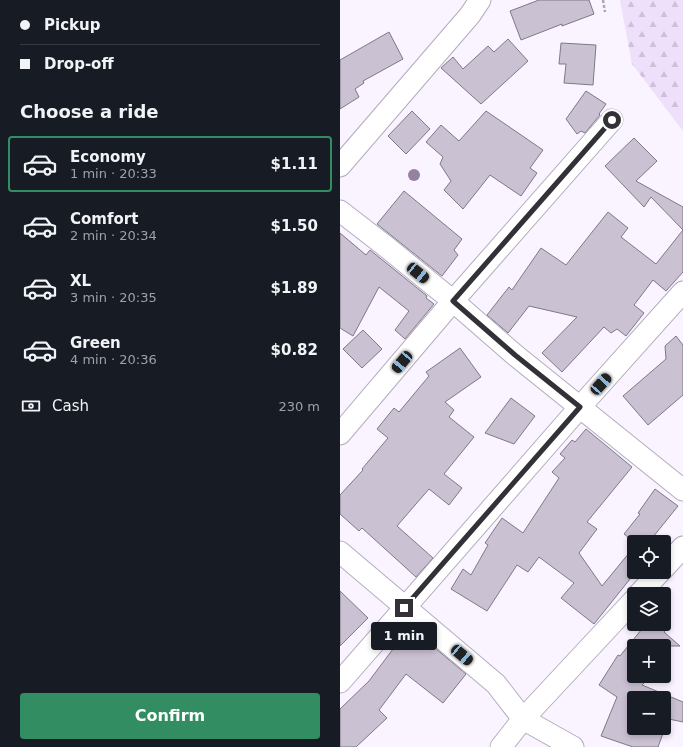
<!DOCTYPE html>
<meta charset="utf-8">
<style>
:root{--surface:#171b24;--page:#242831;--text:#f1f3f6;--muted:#9ea1a6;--line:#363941;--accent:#328d63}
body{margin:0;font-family:"DejaVu Sans",sans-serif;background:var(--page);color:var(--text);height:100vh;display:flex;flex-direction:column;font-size:15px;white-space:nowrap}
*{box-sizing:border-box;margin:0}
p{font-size:13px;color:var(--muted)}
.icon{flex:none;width:22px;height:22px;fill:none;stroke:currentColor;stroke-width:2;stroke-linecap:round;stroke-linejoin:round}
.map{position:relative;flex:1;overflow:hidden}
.sheet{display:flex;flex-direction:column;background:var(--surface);width:340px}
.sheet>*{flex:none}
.top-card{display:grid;align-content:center;height:88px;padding:0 20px;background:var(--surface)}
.tools{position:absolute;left:287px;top:535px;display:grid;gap:8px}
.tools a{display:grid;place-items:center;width:44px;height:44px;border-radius:4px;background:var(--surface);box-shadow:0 2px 6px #0003;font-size:20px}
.end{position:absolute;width:18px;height:18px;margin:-9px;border:5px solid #343037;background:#fff;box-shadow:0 0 0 2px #fff}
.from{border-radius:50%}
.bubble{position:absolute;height:28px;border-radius:4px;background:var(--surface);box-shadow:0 2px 6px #0003;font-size:13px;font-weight:800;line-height:28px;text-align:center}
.car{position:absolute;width:12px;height:24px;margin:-12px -6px;border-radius:5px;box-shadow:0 0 3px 1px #0007;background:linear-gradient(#222 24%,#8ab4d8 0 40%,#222 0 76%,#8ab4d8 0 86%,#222 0)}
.top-card b{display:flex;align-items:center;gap:14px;height:38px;font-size:15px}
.top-card b+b{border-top:1px solid var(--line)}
.top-card i{width:10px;height:10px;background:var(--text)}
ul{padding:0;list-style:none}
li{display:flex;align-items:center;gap:12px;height:56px;margin:0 8px 6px;padding:0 12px;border:2px solid transparent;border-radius:4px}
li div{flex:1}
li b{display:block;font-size:15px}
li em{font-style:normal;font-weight:800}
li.current{border-color:var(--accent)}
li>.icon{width:36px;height:36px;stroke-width:1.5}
h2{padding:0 20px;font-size:18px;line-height:48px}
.pay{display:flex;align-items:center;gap:10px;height:44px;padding:0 20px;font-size:15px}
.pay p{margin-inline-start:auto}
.primary-button{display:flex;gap:8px;margin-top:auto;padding:8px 20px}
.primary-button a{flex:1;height:46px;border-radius:4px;background:var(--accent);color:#fff;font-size:16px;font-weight:800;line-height:46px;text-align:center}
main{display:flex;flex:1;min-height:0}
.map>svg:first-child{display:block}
</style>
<main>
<section class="sheet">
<div class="top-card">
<b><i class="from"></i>Pickup</b>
<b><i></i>Drop-off</b>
</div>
<h2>Choose a ride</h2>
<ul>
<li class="current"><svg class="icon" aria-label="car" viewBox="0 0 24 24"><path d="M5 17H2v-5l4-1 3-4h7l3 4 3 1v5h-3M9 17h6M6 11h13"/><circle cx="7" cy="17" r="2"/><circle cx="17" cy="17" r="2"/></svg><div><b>Economy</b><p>1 min · 20:33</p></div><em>$1.11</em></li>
<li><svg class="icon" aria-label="car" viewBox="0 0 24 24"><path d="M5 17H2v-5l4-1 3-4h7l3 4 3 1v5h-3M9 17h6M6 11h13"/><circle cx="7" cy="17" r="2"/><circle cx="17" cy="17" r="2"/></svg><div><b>Comfort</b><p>2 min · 20:34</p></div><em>$1.50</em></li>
<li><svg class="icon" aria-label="car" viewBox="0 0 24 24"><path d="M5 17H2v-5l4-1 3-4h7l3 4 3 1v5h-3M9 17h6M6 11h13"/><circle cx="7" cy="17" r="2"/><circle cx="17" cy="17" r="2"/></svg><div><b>XL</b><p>3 min · 20:35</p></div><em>$1.89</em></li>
<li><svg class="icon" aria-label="car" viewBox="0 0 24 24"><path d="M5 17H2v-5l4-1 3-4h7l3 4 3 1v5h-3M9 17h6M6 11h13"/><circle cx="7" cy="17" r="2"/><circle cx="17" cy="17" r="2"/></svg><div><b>Green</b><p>4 min · 20:36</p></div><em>$0.82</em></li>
</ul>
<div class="pay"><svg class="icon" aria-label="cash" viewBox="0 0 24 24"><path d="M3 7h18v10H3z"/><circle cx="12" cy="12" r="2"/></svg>Cash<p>230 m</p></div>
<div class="primary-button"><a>Confirm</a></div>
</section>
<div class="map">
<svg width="343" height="747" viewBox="0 0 343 747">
<defs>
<pattern id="forest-firs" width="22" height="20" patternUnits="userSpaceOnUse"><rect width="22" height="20" fill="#eedffb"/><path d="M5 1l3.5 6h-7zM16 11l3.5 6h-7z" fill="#cdc0d8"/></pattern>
</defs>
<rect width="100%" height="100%" fill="#f9f4ff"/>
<path fill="url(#forest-firs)" d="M280 0H343V131L292 64Z"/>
<path fill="#cac1d3" stroke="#807787" d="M199 0H249L254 14 222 26V24L181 40 170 11Z
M49 32 63 59 23 81 24 83 15 89 19 97 0 109V60Z
M168 39 188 61 141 104 101 68 113 57 123 69 148 46 154 52Z
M221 43 256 45 253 85 224 83 226 64H219Z
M246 91 266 104 259 114 260 115 245 133 241 131 237 134 226 119Z
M72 111 90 129 66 154 48 136Z
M146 111 203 150 190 168 197 173 181 196 150 175 123 209 104 190 111 181 100 164 103 157 86 142 101 125 119 141Z
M294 138 317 161 296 181 343 207V272L326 291 313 280 294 305 304 313 286 336 277 329 271 333 264 327 222 372 202 353 237 317 189 306 168 333 147 315 169 287 172 290 201 248 226 265 268 212 288 228 281 237 316 264 343 230 311 197 304 207 265 166Z
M64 191 122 239 114 250 118 255 102 276 37 224Z
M0 233 26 255 30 250 87 296 86 298 94 304 65 339 55 330 69 311 39 287 13 336 0 328Z
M23 330 42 349 22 368 3 349Z
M336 336 343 345V395L308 425 283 396 326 359 325 346Z
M120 348 141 377 105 402 114 410 109 417 134 437 104 474 122 488 109 505 89 489 57 526 93 558 76 577 22 528 19 531 0 514V495L23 470 22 469 48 438 37 429 54 408 59 412 89 376 86 372Z
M171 398 195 416 174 444 145 433Z
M246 429 292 467 247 522 257 529 239 553 262 586 294 547V574L254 624 221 598 234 583 199 557 188 572 177 565 147 611 111 589 123 569 131 575 148 545 145 543 162 518 183 533 219 478 212 472 225 458 220 454 232 440 235 442Z
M315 489 338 506 309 542H294L284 534 300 514 298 513Z
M0 591 28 618 0 646Z
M306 624H330L324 632 340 646H294V676L305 682 302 685 343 702V722L324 718V698H294V728H325L318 747H293L261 736 277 697 259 685 278 655 280 656Z
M71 628 126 674 103 703 66 674 39 710 47 718 16 747H0V709L29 681 53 649Z"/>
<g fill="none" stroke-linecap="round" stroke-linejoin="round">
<g stroke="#b5acbd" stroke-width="23">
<path id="street" d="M0 166 130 15 140 0
M0 211 44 245 113 301 175 355 343 490
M0 434 113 301 272 120
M0 552 156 684 183 719 233 747
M324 568 343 547
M299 594 320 572
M0 682 240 407 343 292
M161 747 183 719 294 600"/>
</g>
<path stroke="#aaa6af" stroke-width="2.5" stroke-dasharray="3 2" stroke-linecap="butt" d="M263 0 265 12"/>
<use href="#street" stroke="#fff" stroke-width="21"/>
</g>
<circle fill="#9582a3" cx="74" cy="175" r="6"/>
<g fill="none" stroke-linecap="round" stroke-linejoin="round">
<path stroke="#343037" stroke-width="5" d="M64 608 240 407 175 355 113 301 272 120"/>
</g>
</svg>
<div class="tools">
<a><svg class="icon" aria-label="locate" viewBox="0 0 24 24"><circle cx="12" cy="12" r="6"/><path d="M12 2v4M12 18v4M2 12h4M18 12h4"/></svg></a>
<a><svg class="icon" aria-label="layers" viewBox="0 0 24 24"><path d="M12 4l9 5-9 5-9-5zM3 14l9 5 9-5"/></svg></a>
<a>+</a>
<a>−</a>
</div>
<i class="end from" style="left:272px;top:120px"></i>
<i class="end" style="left:64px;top:608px"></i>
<div class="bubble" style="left:31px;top:622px;width:66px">1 min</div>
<i class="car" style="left:78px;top:273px;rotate:129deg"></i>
<i class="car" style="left:62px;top:362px;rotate:220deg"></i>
<i class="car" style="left:261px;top:384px;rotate:42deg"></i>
<i class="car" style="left:122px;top:655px;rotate:130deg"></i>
</div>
</main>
